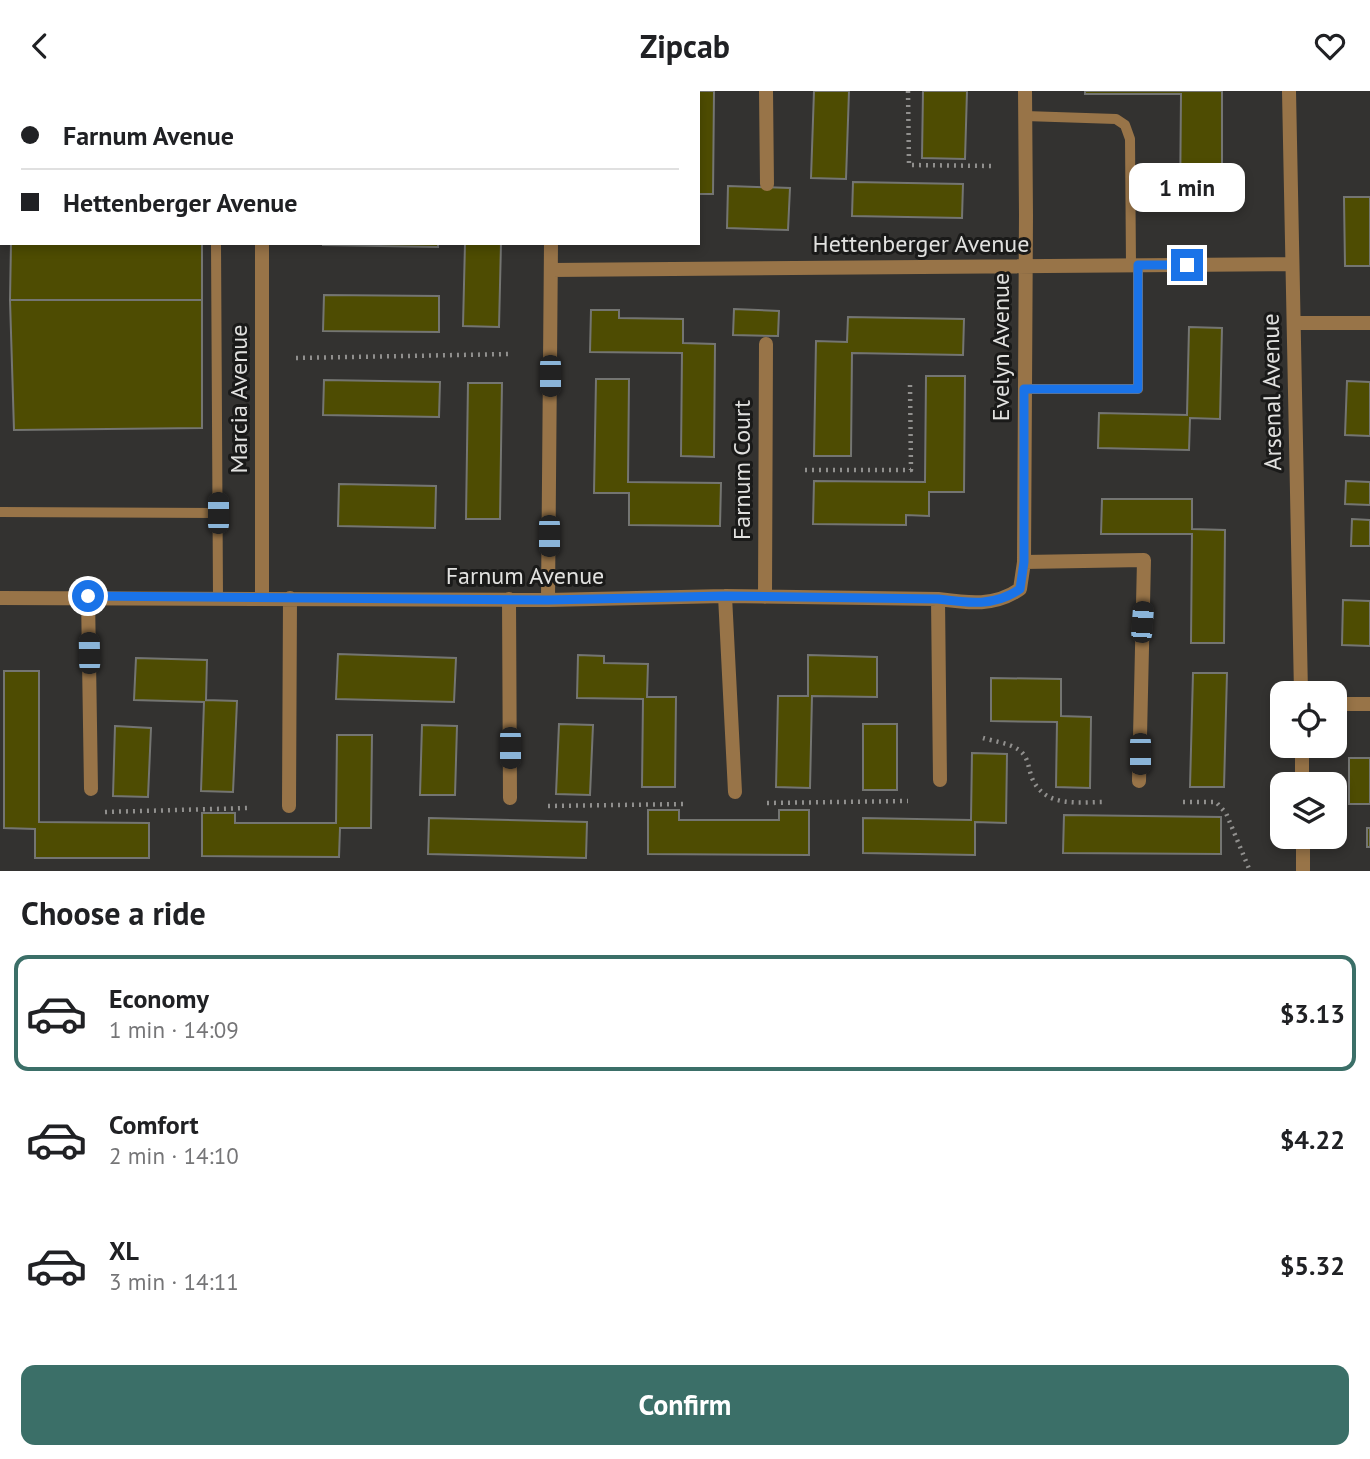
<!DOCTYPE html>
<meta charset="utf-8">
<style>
:root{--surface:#fff;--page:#f2f2f2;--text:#202124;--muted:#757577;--line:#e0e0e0;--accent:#3b6f68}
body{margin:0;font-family:"PT Sans",sans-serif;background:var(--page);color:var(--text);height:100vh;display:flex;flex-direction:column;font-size:26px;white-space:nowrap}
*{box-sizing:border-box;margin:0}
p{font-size:23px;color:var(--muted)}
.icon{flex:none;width:38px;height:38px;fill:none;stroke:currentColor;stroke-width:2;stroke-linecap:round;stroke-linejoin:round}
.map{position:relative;height:780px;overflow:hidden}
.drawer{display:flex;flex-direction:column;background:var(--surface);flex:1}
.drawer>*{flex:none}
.hud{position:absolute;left:0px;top:0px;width:700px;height:154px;box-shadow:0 4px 10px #0003;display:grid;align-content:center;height:154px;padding:0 21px;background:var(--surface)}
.buttons{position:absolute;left:1270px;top:590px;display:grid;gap:14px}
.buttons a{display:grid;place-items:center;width:77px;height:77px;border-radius:14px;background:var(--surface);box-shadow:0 4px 10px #0003;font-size:35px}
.end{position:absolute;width:32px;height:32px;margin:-16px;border:9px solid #1a73e8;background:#fff;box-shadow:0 0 0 4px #fff}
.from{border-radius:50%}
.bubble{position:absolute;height:49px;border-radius:14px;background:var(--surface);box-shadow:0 4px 10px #0003;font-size:23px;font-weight:700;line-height:49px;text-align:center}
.car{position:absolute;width:21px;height:42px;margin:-21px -10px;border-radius:9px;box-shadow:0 0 5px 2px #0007;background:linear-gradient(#222 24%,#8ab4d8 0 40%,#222 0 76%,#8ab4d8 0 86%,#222 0)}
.hud b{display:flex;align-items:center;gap:24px;height:66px;font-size:26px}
.hud b+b{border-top:2px solid var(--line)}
.hud i{width:18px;height:18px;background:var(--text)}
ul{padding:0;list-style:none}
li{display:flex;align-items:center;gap:21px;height:116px;margin:0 14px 10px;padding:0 7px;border:4px solid transparent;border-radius:14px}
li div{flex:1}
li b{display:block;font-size:26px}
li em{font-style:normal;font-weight:700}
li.selected{border-color:var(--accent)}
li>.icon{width:63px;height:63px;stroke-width:1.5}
h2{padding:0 21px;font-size:32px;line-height:84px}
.primary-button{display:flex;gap:14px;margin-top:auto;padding:14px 21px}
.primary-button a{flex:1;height:80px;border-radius:14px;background:var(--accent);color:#fff;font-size:28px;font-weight:700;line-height:80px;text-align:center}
header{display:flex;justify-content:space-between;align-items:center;height:91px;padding:0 21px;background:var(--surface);font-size:32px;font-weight:700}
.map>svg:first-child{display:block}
</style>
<header><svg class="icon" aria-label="back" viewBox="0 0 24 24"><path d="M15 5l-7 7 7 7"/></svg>Zipcab<svg class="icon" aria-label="heart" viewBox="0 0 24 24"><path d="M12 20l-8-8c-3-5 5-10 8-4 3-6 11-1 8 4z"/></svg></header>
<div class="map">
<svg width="1370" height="780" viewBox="0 0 1370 780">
<rect width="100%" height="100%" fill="#333230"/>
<path fill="#4e4c02" stroke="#747572" stroke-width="2" d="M13 0H202V2H13Z
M465 0H500L499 2H465Z
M593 0H627V2H593Z
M679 0H714L713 103H698V2Z
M814 0H849L846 88 811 87Z
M923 0H967L965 68 922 67Z
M1085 0H1222V117H1180L1181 3H1085Z
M853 91 963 93 962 127 852 125Z
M728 95 790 97 788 139 727 137Z
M1344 106H1370V175H1345Z
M11 152H202V209H10Z
M323 152H438V156L323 154Z
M465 152H501L499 236 463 235Z
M324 204 439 205V241L323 240Z
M10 209H202V337L14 339Z
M734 218 779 220 778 245 733 244Z
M591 219H619V227L683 228V252L715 253 714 366 681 365 682 262 590 261Z
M848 226 964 228 963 264 852 262 851 365H814L816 250 847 251Z
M1189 236 1222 237 1220 328 1190 327 1189 359 1098 357 1099 322 1187 324Z
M926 285H965L964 401H929V425L906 424V434L813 433 814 390 925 391Z
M596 288H629L628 391 721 392 720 435 629 434V402H594Z
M324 289 440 291 439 326 323 324Z
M1347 290 1370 291V345L1345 344Z
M468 292H502L500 428H466Z
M1346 390 1370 391V414L1345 413Z
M339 393 436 395 435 437 338 435Z
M1102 408H1192V438L1225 439 1224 552H1191L1192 443H1101Z
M1352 428 1370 429V455H1351Z
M1343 509 1370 510V555L1342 554Z
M338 563 456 567 454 611 336 608Z
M578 564 604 565V572L648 573 647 606H676L675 696H642L643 608 577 607Z
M808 564 877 566V606L812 605 810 697 776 696 778 605H808Z
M136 567 207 569 206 609 237 610 233 701 201 700 204 611 134 609Z
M4 580H39V731L149 732V767H35V738L4 737Z
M1193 582H1227L1224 696H1190Z
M991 587 1061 588V625L1091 626 1090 697 1056 696 1057 631 991 630Z
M559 633 593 634 590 704 556 703Z
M863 633H897V699H863Z
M422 634 457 635 455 704H420Z
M115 635 151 637 148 706 113 705Z
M337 644H372L371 737H340L339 766 202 765V722H235V732H336Z
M972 662 1007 663 1006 732 975 731V764L863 762V727L971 729Z
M1349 667H1370V713H1349Z
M648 719H679V729H779V719H809V764L648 763Z
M1064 724 1221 726V763L1063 762Z
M429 727 587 731 586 767 428 763Z
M1367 737H1370V756H1367Z"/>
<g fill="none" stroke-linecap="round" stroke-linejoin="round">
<path stroke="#91908e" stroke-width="4.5" stroke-dasharray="2 5" stroke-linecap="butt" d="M908 0 909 74 993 75
M296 267 512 263
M805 379H911L910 294
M983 647C993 650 1009 652 1019 659 1029 666 1028 677 1032 687 1045 717 1077 711 1104 711
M1183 711H1216L1226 722 1250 780
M767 712 908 710
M548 715 688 713
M105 721 249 717"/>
<path stroke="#987448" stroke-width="10" d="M216 0V2
M1025 25 1116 28 1125 34 1130 48 1131 174
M216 152 218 506
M1024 298H1138V174
M0 421 218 422"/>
<path stroke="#987448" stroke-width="14" d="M262 0V2
M766 0 767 93
M1289 0 1301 602
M551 2V0
M262 152V506
M551 179 1292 173
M1294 232H1370
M1024 471 1144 469 1139 690
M88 505 91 698
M725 505 735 701
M765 506 766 253
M0 507 548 509 725 505 938 508C968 512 994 516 1020 498L1024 471 1026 124 1025 0
M509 508 510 707
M938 508 940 689
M548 509 551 152
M1335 613H1370
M1302 654V693
M289 715 290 507
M1303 746V780"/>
</g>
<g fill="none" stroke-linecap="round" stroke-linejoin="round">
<path stroke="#1a73e8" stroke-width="9" d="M88 505 548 509 725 505 938 508C968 512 994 516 1020 498L1024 471V298H1138V174H1187"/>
</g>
<g text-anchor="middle" stroke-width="6" stroke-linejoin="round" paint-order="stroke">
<g font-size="24" fill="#e1e1df" stroke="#1a1a19">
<text x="921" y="161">Hettenberger Avenue</text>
<text transform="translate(1001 256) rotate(-90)" y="8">Evelyn Avenue</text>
<text transform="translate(1272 301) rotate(-91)" y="8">Arsenal Avenue</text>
<text transform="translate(239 308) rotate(-90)" y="8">Marcia Avenue</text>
<text transform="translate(742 379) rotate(-90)" y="8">Farnum Court</text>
<text x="525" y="493">Farnum Avenue</text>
</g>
</g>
</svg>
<div class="buttons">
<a><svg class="icon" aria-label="locate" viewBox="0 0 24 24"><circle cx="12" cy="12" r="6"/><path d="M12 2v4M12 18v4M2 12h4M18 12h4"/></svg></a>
<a><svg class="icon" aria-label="layers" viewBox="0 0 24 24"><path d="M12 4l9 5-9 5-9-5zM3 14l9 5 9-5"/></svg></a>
</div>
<i class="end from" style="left:88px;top:505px"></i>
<i class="end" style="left:1187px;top:174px"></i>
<div class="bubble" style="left:1129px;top:72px;width:116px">1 min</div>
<i class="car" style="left:550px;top:285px;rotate:180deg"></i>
<i class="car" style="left:218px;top:422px;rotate:0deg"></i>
<i class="car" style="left:549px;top:445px;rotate:180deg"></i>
<i class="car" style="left:1142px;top:531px;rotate:4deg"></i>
<i class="car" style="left:89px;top:562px;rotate:359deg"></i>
<i class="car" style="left:510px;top:657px;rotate:180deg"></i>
<i class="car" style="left:1140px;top:663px;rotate:180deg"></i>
<div class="hud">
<b><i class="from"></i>Farnum Avenue</b>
<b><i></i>Hettenberger Avenue</b>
</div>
</div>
<section class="drawer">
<h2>Choose a ride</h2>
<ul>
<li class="selected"><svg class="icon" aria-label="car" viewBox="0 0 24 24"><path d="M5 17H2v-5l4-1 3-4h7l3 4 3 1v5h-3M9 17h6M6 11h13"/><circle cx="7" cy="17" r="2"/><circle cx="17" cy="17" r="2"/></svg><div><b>Economy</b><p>1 min · 14:09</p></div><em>$3.13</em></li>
<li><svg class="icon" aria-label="car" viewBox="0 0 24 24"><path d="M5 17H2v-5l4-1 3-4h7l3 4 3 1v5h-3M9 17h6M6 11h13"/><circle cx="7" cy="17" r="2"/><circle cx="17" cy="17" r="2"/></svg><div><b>Comfort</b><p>2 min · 14:10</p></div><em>$4.22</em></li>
<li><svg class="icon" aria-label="car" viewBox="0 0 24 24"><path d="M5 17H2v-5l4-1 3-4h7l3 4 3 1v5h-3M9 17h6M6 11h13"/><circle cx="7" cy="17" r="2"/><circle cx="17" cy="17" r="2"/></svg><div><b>XL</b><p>3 min · 14:11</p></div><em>$5.32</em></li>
</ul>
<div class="primary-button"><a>Confirm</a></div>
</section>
